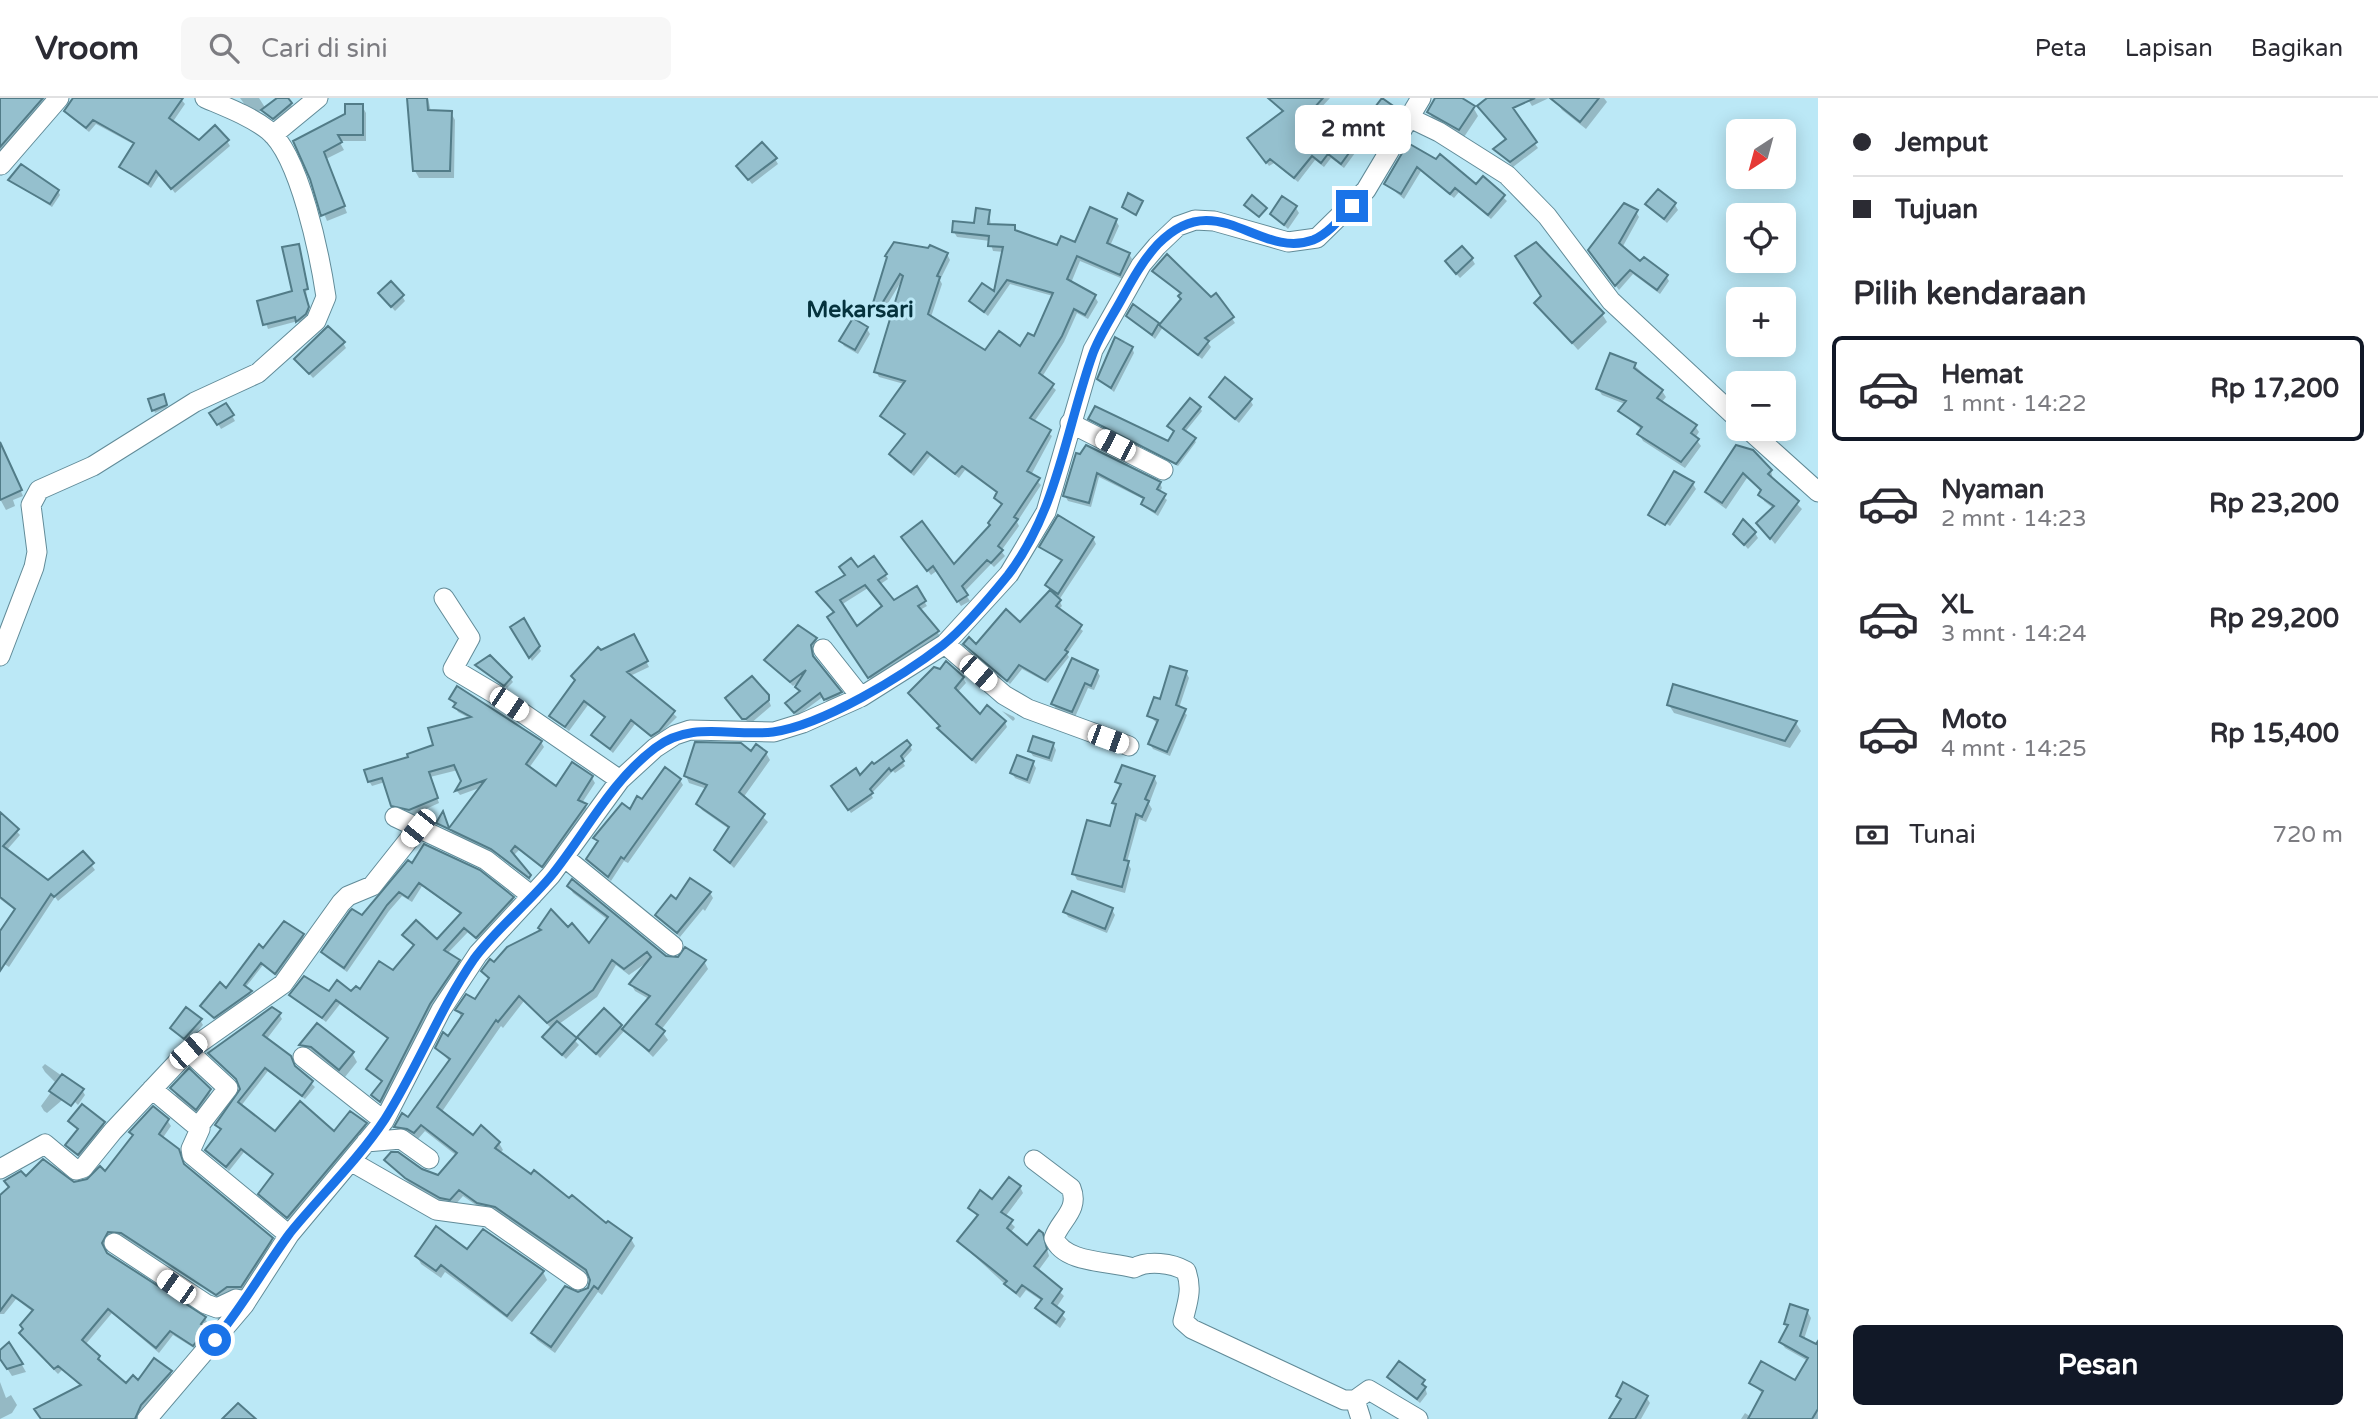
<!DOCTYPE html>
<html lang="id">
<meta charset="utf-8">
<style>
:root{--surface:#fff;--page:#f7f7f7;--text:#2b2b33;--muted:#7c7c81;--line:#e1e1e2;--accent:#111827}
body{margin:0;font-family:"Varela Round",sans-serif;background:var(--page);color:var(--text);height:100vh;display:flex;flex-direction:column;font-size:26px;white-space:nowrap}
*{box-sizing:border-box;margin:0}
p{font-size:23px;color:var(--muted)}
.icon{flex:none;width:38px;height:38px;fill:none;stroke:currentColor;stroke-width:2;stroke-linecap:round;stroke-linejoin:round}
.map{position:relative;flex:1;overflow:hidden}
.drawer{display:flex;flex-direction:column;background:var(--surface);width:560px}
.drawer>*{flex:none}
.top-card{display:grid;align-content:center;height:154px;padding:0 35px;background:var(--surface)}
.needle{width:46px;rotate:216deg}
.tools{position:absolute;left:1726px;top:21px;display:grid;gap:14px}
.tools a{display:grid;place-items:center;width:70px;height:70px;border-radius:10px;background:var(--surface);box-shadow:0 4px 18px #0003;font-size:35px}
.end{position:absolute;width:32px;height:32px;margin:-16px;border:9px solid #1a73e8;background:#fff;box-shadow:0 0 0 4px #fff}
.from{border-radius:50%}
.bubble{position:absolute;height:49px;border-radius:10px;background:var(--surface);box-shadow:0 4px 18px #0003;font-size:23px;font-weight:800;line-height:49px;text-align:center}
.car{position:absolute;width:21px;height:42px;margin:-21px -10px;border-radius:9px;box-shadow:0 0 5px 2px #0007;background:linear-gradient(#fff 24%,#345 0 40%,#fff 0 76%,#345 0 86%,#fff 0)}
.top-card b{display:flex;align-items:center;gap:24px;height:66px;font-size:26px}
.top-card b+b{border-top:2px solid var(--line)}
.top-card i{width:18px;height:18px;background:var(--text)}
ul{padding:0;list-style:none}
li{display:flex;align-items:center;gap:21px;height:105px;margin:0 14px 10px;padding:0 21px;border:4px solid transparent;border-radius:10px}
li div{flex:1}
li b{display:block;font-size:26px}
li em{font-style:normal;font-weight:800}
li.active{border-color:var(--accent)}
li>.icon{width:63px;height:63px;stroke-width:1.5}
h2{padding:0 35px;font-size:32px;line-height:84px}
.pay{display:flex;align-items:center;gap:18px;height:77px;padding:0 35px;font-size:26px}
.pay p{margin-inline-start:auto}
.primary-button{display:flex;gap:14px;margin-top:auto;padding:14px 35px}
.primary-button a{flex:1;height:80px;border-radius:10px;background:var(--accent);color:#fff;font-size:28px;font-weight:800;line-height:80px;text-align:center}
header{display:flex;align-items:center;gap:42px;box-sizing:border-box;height:98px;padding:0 35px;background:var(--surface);border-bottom:2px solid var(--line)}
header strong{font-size:33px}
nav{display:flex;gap:38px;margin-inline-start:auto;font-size:24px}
.search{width:490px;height:63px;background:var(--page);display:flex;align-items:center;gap:18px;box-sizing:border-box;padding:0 24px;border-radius:10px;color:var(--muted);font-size:26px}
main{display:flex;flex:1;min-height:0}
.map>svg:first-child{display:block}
</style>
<header>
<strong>Vroom</strong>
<div class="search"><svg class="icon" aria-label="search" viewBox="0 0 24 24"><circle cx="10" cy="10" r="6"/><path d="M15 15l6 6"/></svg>Cari di sini</div>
<nav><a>Peta</a><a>Lapisan</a><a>Bagikan</a></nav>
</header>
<main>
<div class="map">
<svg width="1818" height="1321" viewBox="0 0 1818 1321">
<rect width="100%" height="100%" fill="#bbe8f6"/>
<path fill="#0003" fill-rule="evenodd" d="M0 0H45L3 54 0 52Z
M75 0H180L185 6 172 25 199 44 227 43 230 48 175 95 160 76 151 90 121 69 135 47 96 26 89 34 69 18 66 13Z
M240 0H259L266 11 281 0H286L294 11 277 25 262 11 259 14 245 7Z
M409 0H428L431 14 451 15 455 22 454 80H419L415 73Z
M1269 0H1330L1307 25 1322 44 1352 50 1355 55 1344 70 1331 60 1324 69 1315 62 1298 84 1274 65 1269 68 1252 45 1283 14Z
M1438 0H1459L1473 9 1478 18 1464 39 1434 23 1429 14Z
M1490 0H1501L1538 50 1513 69 1495 51 1508 43Z
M1527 0H1549L1532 8Z
M1560 0H1604L1607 4 1586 31 1562 12 1557 4Z
M362 8 366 15V43H339L344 52 326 61 347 115 327 123 295 44Z
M1398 13 1401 18 1372 56 1357 44 1354 39Z
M1409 47 1476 88 1483 80 1507 103 1491 121 1459 94 1454 100 1421 73 1404 101 1386 86Z
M775 61 778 66 752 86 741 73Z
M10 82 58 93 60 97 52 109Z
M1648 107H1675L1678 112 1667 125Z
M1296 110 1299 115 1288 131 1272 116Z
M989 113 991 128 1014 129 1017 135 1058 149 1076 146 1116 123 1119 128 1110 148 1129 156 1132 161 1123 181 1080 163 1071 185 1095 199 1098 204 1088 221 1077 215 1064 244 1042 279 1056 292 1034 324 1052 338 1031 377 1041 387 1017 424 1019 428 1001 453 1005 458 994 469 991 466 964 494 970 503 961 508 938 472 931 477 907 445 954 468 992 428 1003 408 996 400 998 396 965 372 959 380 930 358 914 378 894 362 891 356 906 338 882 318 904 286 879 279 876 273 902 182 878 222 871 214 888 161 947 156 950 162 940 182 942 186 931 219 985 255 1021 251 1035 241 1053 198 1010 186 988 218 971 204 995 195 1004 154 993 153 990 143 957 139 954 134 976 127Z
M1636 114 1639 119 1622 150 1641 166 1666 178 1669 183 1660 196 1633 176 1619 192 1593 158Z
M298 147 310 215 300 227 298 223 268 231 259 204 294 195Z
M1472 161 1475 166 1460 180 1450 169Z
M1154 173 1211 201 1216 197 1235 225 1208 245 1211 249 1202 261 1163 229 1155 241 1128 218 1160 229 1182 202 1181 197Z
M380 196 402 198 405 203 395 213Z
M1536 205 1602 216 1607 224 1578 252Z
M867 231 870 236 858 256 844 248 841 243Z
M343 245 346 250 313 280 296 261Z
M1132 250 1134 255 1114 294 1099 281Z
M1634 267 1662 293 1666 299 1661 305 1695 328 1699 334 1695 340 1701 348 1685 370 1643 343 1639 336 1642 332 1620 313 1625 306 1602 297 1598 291Z
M164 300 167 309 155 315 150 302Z
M1211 300 1250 302 1253 307 1239 325Z
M226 307 235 323 221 331 212 315Z
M1200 310 1202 313 1185 334 1196 344 1178 368 1090 321 1169 345 1175 334 1169 328Z
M1737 349 1771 373 1773 382 1802 411 1775 446 1758 425 1774 411 1764 403 1762 394 1747 380 1726 411 1711 400 1707 394Z
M1077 357 1160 385 1162 390 1159 395 1167 402 1158 418 1146 410 1145 402 1099 379 1091 409 1068 403 1065 398Z
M0 364 9 367 23 398 13 402 15 408 6 412 0 401Z
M1693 386 1696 391 1670 428 1652 417V420L1650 417Z
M1755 435 1758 440 1748 451 1739 441Z
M1093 440 1096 446 1059 502 1062 508 1058 512 1083 533 1067 556 1069 559 1048 585 1022 571 1010 586 966 546 976 548 1020 526 1051 494 1047 487 1063 465 1041 449Z
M874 460 888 481 879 487 893 504 916 491 927 508 920 512 940 538 872 583 830 519 836 515 818 495ZM868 490 883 509 856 530 841 507Z
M524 523 541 553 532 563 513 529Z
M798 529 816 542 819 546 813 552 814 563 842 599 828 606 824 598 797 618 790 609 800 594 797 589 801 582 793 588 766 562Z
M633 538 649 569 630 578 677 619 654 642 635 626 613 655 593 637 606 621 588 607 569 633 551 619 576 584 573 579 601 554Z
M478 568 510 580 513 584 507 590Z
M1097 573 1100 578 1094 592 1088 590 1075 619 1056 611 1053 606Z
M1186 574 1189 580 1179 610 1187 617 1170 658 1153 651 1150 646 1158 626 1149 618Z
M963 580 966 585 957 595 980 618 1005 624 1007 629 976 666 942 635 941 629 913 600Z
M1674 588 1796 625 1801 633 1790 650 1674 615 1669 607Z
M767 598 771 608 750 626 730 606Z
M451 601 541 644 544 649 529 670 557 690 592 680 595 685 582 705 589 712 545 772 519 752 513 758 532 784 496 756 441 730 452 734 482 689 460 697 457 693 463 684 458 672 430 679 439 705 413 717 396 713 385 684 372 688 369 683 435 648 471 621 458 614Z
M1002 613 1014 619 1015 621 1013 623Z
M1053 646 1056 652 1052 664 1033 658 1030 653Z
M910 648 912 652 902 663 905 668 895 675 893 673 871 696 873 700 851 715 835 692Z
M752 655H766L770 662 743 700 768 724 734 770 716 752 729 731 702 712 698 706 707 691 689 685 686 678Z
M1033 665 1036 670 1030 686 1015 680 1012 675Z
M1154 679 1157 685 1149 706 1152 711 1146 724 1139 721 1127 764 1131 771 1125 795 1077 782 1074 776 1111 730 1117 709 1114 704 1121 690 1117 684Z
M680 682 683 687 628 765 624 763 611 783 591 766 588 761 599 745 595 740 643 703Z
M0 716 20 737 6 753 48 784 83 755 95 772 58 803 55 799 9 869 3 865 0 869V836L16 813 0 801Z
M409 764 512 800 515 805 480 844 468 834 447 856 461 868 383 1008 373 997 383 985 368 971 389 942 340 906 326 924 291 897 361 893 394 874 415 849 404 837 437 843 462 817 422 788 412 804 402 798 389 813 347 874 326 859 323 854 362 820Z
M569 788 665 860 704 863 708 871 661 932 668 942 653 959 625 932 600 960 580 939 621 928 623 932 649 901 635 893 631 886 649 863 629 877 616 867 597 899 559 926 579 947 566 961 544 940 552 931 524 903 503 930 501 928 441 1015 473 1040 499 1045 503 1052 500 1055 631 1141 635 1148 602 1197 598 1194 555 1255 537 1242 533 1235 576 1196 585 1194 591 1181 501 1116 483 1112 463 1098 454 1108 445 1107 411 1087 386 1062 438 1080 457 1058 425 1033 418 1041 400 1036 396 1029 408 1022 450 964 437 950 449 940 461 919 458 912 476 903 489 882 483 874 568 832 589 847 608 822 573 795Z
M710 795 713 800 705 813 703 811 680 839 657 818 677 803Z
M1112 812 1115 817 1107 835 1068 819 1065 813Z
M303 837 304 840 277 878 263 867 245 890 252 897 217 922 204 911 264 852Z
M279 916 282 921 266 942 315 989 305 1001 268 973 241 1008 276 1036H334L365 1026 368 1031 291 1123 260 1096 274 1078 244 1054 229 1073 207 1052 222 1033 217 1027 242 992 239 984 210 955Z
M200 922 203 927 187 945 172 930Z
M317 928 352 955 357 964 345 979 317 957 306 956 302 948Z
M45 966 82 992 85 997 78 1007 68 997 47 1015 44 1013 41 1008 57 986 45 974 42 969Z
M189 973 215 1001 201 1019 177 999 172 990Z
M167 1022 171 1028 162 1041 185 1069 275 1146 244 1194 220 1201 125 1140 118 1138 107 1143 104 1152 106 1157 205 1220 208 1226 205 1230 210 1237 197 1252 173 1237 159 1255 112 1215 85 1247 99 1259 101 1266 126 1288 170 1274 173 1280 140 1321H42L81 1288 62 1272 58 1276 24 1241 21 1235 33 1214 16 1201 4 1216H0V1099L10 1090 6 1084 26 1080 74 1086 105 1075 134 1039 131 1034Z
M70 1023 103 1025 106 1030 81 1061 67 1047 79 1033Z
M1020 1089 1023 1095 1005 1119 1015 1129 1010 1135 1028 1150 1041 1136 1045 1143 1049 1158 1038 1173 1064 1198 1056 1210 1066 1221 1060 1230 1041 1216 1037 1210 1042 1203 1026 1192 1020 1200 959 1144 978 1119 970 1110 993 1104Z
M467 1153 543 1174 547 1182 512 1224 445 1174 441 1180 421 1166 417 1158Z
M1807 1213 1811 1220 1804 1241 1818 1249V1321H1741L1745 1315 1751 1319 1763 1296 1751 1285 1796 1284 1808 1263 1785 1250 1781 1244 1788 1230 1786 1226Z
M8 1247 22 1267 26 1274 12 1278 3 1264 0 1255Z
M1389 1279 1423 1283 1427 1296 1420 1305Z
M0 1284 6 1300 11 1297 17 1307 12 1315 0 1321Z
M1618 1298 1646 1299 1650 1305 1641 1321H1611L1621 1304Z"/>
<path fill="#95c0ce" stroke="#527c88" stroke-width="2" fill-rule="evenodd" d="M0 0H43L0 49Z
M73 0H183L169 20 199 42 215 27 229 42 171 91 156 73 148 86 119 69 134 45 93 22 86 30 64 13Z
M277 0H288L292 5 273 21 261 12Z
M407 0H427L428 12 452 13 450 73H413Z
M1268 0H1323L1305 20 1322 42 1330 31 1354 48 1341 66 1328 56 1321 65 1312 58 1294 80 1270 61 1266 65 1247 40 1283 13Z
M1382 0 1399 12 1369 52 1352 39Z
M1435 0H1462L1475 8 1459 32 1427 14Z
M1487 0H1535L1513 10 1537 44 1510 64 1493 51 1506 41 1477 8Z
M1550 0H1599L1580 24Z
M345 6H363V37H338L342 44 324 54 345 108 321 118 310 81 293 43 345 16Z
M762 44 777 60 748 82 736 68Z
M1408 45 1436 61 1440 56 1476 86 1483 78 1505 97 1488 117 1455 90 1450 96 1417 69 1401 96 1384 86Z
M21 66 59 92 50 106 8 82Z
M1658 91 1676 105 1664 121 1645 106Z
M1128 95 1143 103 1136 117 1122 109Z
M1252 97 1267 110 1259 119 1244 107Z
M1282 98 1297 108 1284 127 1270 116Z
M1624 105 1638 112 1619 145 1640 163 1644 159 1668 177 1657 192 1630 172 1615 188 1588 152Z
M1090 109 1117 121 1107 145 1130 155 1120 177 1077 158 1067 181 1096 197 1085 217 1074 211 1062 238 1039 275 1054 286 1030 320 1051 332 1027 373 1040 380 1014 419 1018 421 998 448 1003 452 991 465 987 462 962 488 968 497 957 504 933 468 927 473 901 439 922 423 954 466 990 427 988 425 1002 406 994 400 997 394 962 368 955 376 927 354 911 374 889 356 905 336 880 318 905 283 874 274 903 178 900 176 875 217 870 215 887 159 885 158 894 144 928 150 930 147 948 155 937 178 940 179 928 216 985 252 999 233 1020 248 1028 235 1034 238 1053 195 1007 182 984 214 969 203 982 185 994 193 1003 149 988 148 989 138 952 134 953 123 974 125 976 110 990 112 988 126 1015 127V132L1057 147 1061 138 1075 144Z
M1536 144 1604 215 1572 245 1534 205 1541 198 1515 158Z
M299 146 308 191 304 192 309 209 306 216 296 224 295 219 263 227 257 203 292 193 282 149Z
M1462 148 1473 160 1456 176 1445 163Z
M1167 156 1211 199 1216 195 1234 219 1205 240 1209 243 1198 257 1159 227 1181 201 1178 198 1181 195 1152 173Z
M391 183 404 197 391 209 378 195Z
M1133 206 1159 225 1152 237 1126 218Z
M853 220 868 229 855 252 839 243Z
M328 228 345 244 309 276 294 261Z
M1115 239 1133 249 1111 290 1097 281Z
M1610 255 1636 265 1634 270 1663 292 1657 300 1697 327 1691 335 1699 341 1681 364 1637 336 1642 329 1618 313 1626 303 1596 291Z
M1225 279 1252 301 1235 321 1209 299Z
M164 296 167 307 152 313 148 301Z
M1190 300 1201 309 1183 331 1196 340 1176 366 1088 321 1095 308 1168 343 1174 333 1167 328Z
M226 305 234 317 217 327 209 315Z
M0 344 22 392 0 402Z
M1086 347 1161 384 1157 391 1166 396 1155 414 1141 406 1144 400 1097 375 1089 405 1063 398 1076 355 1080 356Z
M1736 347 1753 352 1772 372 1768 376 1799 403 1770 441 1756 425 1774 408 1758 397 1761 392 1743 375 1722 405 1705 394Z
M1674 373 1694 384 1665 427 1648 417Z
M1058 417 1094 439 1058 496 1045 487 1062 462 1039 449Z
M1743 421 1756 434 1744 447 1733 436Z
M874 458 887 476 878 482 894 502 917 488 926 503 918 508 939 533 868 580 827 519 834 514 816 494 845 477 839 469 851 460 858 469ZM865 487 882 508 857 528 840 502Z
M1050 492 1061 502 1056 508 1082 527 1065 552 1068 554 1045 582 1019 567 1007 583 963 546 969 539 976 546 1006 511 1020 524Z
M524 520 540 548 529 560 510 529Z
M798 527 817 540 811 547 813 558 842 594 824 602 820 595 794 615 785 605 800 593 795 589 806 572 790 584 764 562Z
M634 536 648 563 627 574 675 613 659 633 651 638 631 622 610 651 591 637 605 619 584 603 565 629 549 618 575 582 571 578 598 549 601 552Z
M490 557 512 579 504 588 475 567Z
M1072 560 1098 572 1091 588 1085 585 1072 614 1051 606Z
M946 563 964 579 955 590 980 616 987 607 1006 623 972 662 937 630 940 628 908 595 934 569 940 571Z
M1170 568 1187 573 1176 607 1186 611 1167 654 1148 646 1158 622 1147 618 1154 599 1160 601Z
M752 578 769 597V602L746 621H742L725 600Z
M1673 586 1797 623 1785 643 1667 607Z
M457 588 542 643 526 666 556 688 572 664 593 678 578 702 587 706 542 769 515 748 511 753 531 777 529 780 491 751 436 725 443 713 449 730 485 682 455 693 461 683 454 667 429 674 438 700 409 712 391 708 382 680 368 684 364 672 408 659 407 656 433 647 428 630 471 619 453 609 456 605 449 601Z
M1033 638 1054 645 1049 660 1028 653Z
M907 642 911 647 901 658 904 663 891 673 889 670 870 691 873 695 848 712 831 688 856 670 860 677 872 664 874 666Z
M695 644 741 645 751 653 756 646 767 654 739 694 765 716 730 765 714 752 729 729 696 706 707 687 684 678Z
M1017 657 1034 663 1027 682 1010 675Z
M1122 667 1155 678 1145 701 1149 703 1142 719 1136 716 1124 762 1129 763 1122 789 1072 776 1087 722 1110 728 1116 706 1112 705 1121 686 1115 684Z
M665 669 681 681 624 761 621 759 608 779 586 761 598 743 593 740 622 705 630 711 637 698 642 701Z
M0 714 19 731 3 748 48 782 83 753 94 765 54 799 51 796 0 873V833L15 811 0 799Z
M424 746 480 772 514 799 476 840 464 830 444 852 460 862 430 906 380 1004 371 997 382 983 366 971 388 940 336 902 322 920 289 897 304 878 329 893 337 882 351 893 356 888 360 891 379 863 393 872 414 847 402 837 416 822 437 841 461 815 419 785 408 800 399 794 387 807 344 870 321 854 350 813 352 811 362 817 408 762 412 765Z
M690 780 711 794 677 835 655 817 671 797 676 801Z
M572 781 666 858 678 859 685 849 706 862 656 926 665 933 649 953 622 931 650 898 629 886 651 859 647 854 624 871 612 862 593 892 547 925 519 898 498 924 496 922 437 1009 473 1037 481 1027 500 1044 495 1050 531 1076 534 1072 569 1100 572 1097 606 1125 608 1123 632 1140 598 1191 594 1188 551 1249 531 1235 565 1188 578 1194 588 1190 590 1182 586 1172 495 1109 477 1105 459 1092 450 1102 440 1100 405 1080 384 1062 391 1054H398L422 1071 438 1077 457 1055 421 1027 414 1035 407 1031 394 1029 402 1015 408 1019 450 961 435 950 443 934 448 938 463 916 455 912 466 896 475 901 489 880 481 873 490 861 494 864 507 849 541 832 538 830 551 811 568 829 572 825 589 845 608 819 567 788Z
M1072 793 1113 810 1105 831 1063 814Z
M284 823 304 836 275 876 261 865 244 887 252 893 214 920 200 908 220 884 226 890 259 846 263 850Z
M186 909 202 921 184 941 170 930Z
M272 909 281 915 263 937 291 958 295 968 313 983 302 998 265 970 238 1004 275 1033 300 1003 334 1033 350 1013 367 1025 287 1120 258 1096 273 1076 241 1051 226 1069 205 1052 221 1031 215 1027 240 991 236 981 208 955Z
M604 910 622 927 596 956 577 939Z
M557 923 577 940 562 957 542 939Z
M317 925 354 954 339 972 311 949 299 947Z
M189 970 211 991 196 1012 170 990Z
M62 976 84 991 71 1008 49 993Z
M82 1006 105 1024 78 1057 65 1047 78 1031 68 1023Z
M153 1008 169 1021 159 1036 179 1051 184 1066 273 1140 241 1189H227L216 1197 121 1135 108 1134 102 1145 107 1155 206 1219 201 1226 208 1230 193 1248 170 1233 156 1250 108 1211 82 1242 100 1258 98 1261 126 1285 133 1277 138 1282 154 1260 172 1273 141 1307 135 1321H41L34 1311 81 1287 58 1268 54 1271 19 1235 23 1231 20 1227 33 1212 12 1197 0 1213V1097L9 1089 4 1083 21 1073 26 1078 43 1061 74 1084 87 1081 100 1068 105 1073 133 1037 129 1034Z
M1009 1079 1021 1088 1001 1114 1013 1122 1007 1130 1027 1147 1039 1132 1043 1135 1047 1151 1034 1168 1062 1191 1052 1205 1064 1214 1056 1225 1035 1210 1042 1201 1022 1187 1016 1195 1004 1186 1007 1183 957 1143 978 1117 968 1110 980 1092 992 1101Z
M436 1128 467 1151 483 1131 544 1173 507 1218 441 1167 436 1173 415 1158Z
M1790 1206 1808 1212 1800 1238 1816 1246 1818 1243V1311L1812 1321H1748L1763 1293 1749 1285 1761 1263 1795 1282 1808 1260 1779 1244 1788 1227 1784 1226Z
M9 1244 23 1266 7 1271 0 1261V1252Z
M1399 1263 1425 1282 1422 1286 1426 1289 1417 1301 1387 1279Z
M1623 1284 1648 1298 1635 1321H1609L1621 1301 1616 1298Z
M238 1305 256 1321H222Z"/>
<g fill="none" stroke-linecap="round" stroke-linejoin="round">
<g stroke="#618b98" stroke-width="21">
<path id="minor" d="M1410 20 1439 34 1507 77 1547 118 1611 203 1738 321
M273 37 318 0
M1 67 59 0
M1070 325 1163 372
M1748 331 1818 394
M444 500 470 540 453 571 495 596 620 682
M945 546 1004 597 1028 611 1129 648
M823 551 861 599
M0 558 34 469 37 454 31 407 39 392 93 368 195 304 258 275 316 223 326 199C320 159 300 57 268 32 250 18 226 9 205 0
M395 719 486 762 532 798
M564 759 673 848
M188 953 228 990 198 1029
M303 959 384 1023
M152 991 200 1031 191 1051 192 1057 289 1137
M366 1044 401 1041 429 1061
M1034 1062 1071 1090C1080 1112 1060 1122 1054 1140 1064 1166 1112 1163 1134 1170 1148 1162 1172 1165 1186 1173 1193 1192 1187 1205 1183 1223L1192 1231 1344 1302H1355L1369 1292 1418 1321
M352 1064 436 1112 488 1119 578 1182
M0 1071 45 1046 76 1072 83 1070 113 1033 188 953 283 886 341 805 348 798 372 788 418 730
M114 1145 206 1206 217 1210 236 1201 246 1203
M1355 1302 1361 1321
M147 1321 244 1207 289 1137 384 1023 441 912 478 856 551 777 620 682 655 650 675 637 690 632 774 634 803 625 861 599 945 546 1009 476 1046 414 1093 252 1141 167 1157 148 1178 128 1195 122 1214 123 1288 144 1317 140 1366 92 1421 0"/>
</g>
<use href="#minor" stroke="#fff" stroke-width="19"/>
</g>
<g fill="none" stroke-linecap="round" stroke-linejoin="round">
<path stroke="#1a73e8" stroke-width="9" d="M215 1242C243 1208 264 1170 290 1135 321 1097 358 1062 385 1021 418 969 439 912 474 861 496 831 527 807 551 778 586 735 610 684 655 650 692 622 731 639 773 634 823 627 903 578 943 547 964 530 991 498 1008 477 1057 413 1066 332 1092 258 1098 240 1110 222 1120 204 1131 184 1142 163 1158 146 1217 86 1259 162 1313 142 1328 136 1341 120 1352 108"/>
</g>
<g text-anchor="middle" stroke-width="6" stroke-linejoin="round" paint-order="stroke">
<g font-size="23" font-weight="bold" fill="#05323d" stroke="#bbe8f6">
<text x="860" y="219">Mekarsari</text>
</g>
</g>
</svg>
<div class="tools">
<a><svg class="needle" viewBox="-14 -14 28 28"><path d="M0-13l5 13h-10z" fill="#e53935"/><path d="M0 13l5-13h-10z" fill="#7c7c81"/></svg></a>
<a><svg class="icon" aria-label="locate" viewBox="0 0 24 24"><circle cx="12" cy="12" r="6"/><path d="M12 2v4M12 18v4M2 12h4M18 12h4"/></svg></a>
<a>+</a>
<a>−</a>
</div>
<i class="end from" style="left:215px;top:1242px"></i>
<i class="end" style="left:1352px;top:108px"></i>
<div class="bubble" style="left:1295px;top:7px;width:116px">2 mnt</div>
<i class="car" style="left:1115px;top:347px;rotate:297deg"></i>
<i class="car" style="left:978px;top:575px;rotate:131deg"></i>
<i class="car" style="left:509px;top:606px;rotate:124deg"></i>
<i class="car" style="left:1108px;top:641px;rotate:110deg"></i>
<i class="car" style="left:418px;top:730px;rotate:219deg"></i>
<i class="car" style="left:188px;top:953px;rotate:49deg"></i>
<i class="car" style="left:176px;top:1189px;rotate:305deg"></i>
</div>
<section class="drawer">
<div class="top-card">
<b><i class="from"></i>Jemput</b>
<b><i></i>Tujuan</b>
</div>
<h2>Pilih kendaraan</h2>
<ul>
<li class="active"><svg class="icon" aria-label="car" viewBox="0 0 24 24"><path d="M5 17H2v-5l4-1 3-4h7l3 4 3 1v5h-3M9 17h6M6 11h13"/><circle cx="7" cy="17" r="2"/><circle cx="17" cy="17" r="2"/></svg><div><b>Hemat</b><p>1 mnt · 14:22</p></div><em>Rp 17,200</em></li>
<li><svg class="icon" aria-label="car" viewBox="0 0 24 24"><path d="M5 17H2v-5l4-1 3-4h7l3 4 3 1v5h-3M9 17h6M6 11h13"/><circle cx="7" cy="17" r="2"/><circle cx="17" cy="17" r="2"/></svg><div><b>Nyaman</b><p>2 mnt · 14:23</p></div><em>Rp 23,200</em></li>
<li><svg class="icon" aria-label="car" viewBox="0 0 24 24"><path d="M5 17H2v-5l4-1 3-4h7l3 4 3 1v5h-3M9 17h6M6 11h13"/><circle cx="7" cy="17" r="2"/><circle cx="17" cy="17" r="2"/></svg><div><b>XL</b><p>3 mnt · 14:24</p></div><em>Rp 29,200</em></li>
<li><svg class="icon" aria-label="car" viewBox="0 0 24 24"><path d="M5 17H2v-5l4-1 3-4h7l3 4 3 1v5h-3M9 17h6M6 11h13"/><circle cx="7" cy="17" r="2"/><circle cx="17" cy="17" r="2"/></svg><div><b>Moto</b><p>4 mnt · 14:25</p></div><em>Rp 15,400</em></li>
</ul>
<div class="pay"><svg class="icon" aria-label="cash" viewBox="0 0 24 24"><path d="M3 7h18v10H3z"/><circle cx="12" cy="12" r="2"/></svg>Tunai<p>720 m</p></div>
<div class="primary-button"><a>Pesan</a></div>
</section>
</main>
